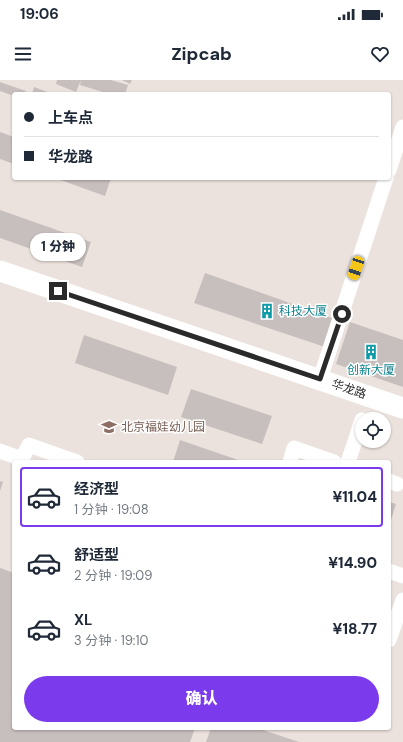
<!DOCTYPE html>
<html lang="zh">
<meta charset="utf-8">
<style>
:root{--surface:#fff;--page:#f2f2f3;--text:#1f2937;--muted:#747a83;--line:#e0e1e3;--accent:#7c3aed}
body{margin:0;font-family:"DM Sans","Noto Sans SC",sans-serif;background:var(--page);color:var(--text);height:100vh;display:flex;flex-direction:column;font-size:15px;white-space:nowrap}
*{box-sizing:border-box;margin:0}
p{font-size:13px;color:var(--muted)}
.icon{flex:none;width:22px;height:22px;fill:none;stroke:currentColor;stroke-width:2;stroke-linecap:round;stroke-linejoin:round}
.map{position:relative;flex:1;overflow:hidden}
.sheet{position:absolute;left:12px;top:380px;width:379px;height:270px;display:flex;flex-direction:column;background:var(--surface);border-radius:4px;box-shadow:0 1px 3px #0004}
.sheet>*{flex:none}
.top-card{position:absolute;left:12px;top:12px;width:379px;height:88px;border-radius:4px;box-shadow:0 1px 3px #0004;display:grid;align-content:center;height:88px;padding:0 12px;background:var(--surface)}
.tools{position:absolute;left:355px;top:332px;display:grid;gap:8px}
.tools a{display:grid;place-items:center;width:36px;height:36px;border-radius:50%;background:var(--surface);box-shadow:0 1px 3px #0004;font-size:20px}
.end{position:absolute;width:18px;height:18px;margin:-9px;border:5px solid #2a2a2a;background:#fff;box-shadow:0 0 0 2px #fff}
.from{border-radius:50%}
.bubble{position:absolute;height:28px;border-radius:14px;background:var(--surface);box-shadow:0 1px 3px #0004;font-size:13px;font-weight:800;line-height:28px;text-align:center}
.car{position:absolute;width:12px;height:24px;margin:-12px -6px;border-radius:5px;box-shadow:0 0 3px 1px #0007;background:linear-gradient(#f5c518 24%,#345 0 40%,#f5c518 0 76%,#345 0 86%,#f5c518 0)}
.top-card b{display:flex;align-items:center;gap:14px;height:38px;font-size:15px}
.top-card b+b{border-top:1px solid var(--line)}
.top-card i{width:10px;height:10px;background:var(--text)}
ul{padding:7px 0 0;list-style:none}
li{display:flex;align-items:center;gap:12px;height:60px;margin:0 8px 6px;padding:0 4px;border:2px solid transparent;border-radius:4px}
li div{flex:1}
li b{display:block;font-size:15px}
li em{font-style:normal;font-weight:800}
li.selected{border-color:var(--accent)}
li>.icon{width:36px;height:36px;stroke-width:1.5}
.button{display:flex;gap:8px;margin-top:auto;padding:8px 12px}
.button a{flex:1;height:46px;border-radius:24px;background:var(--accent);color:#fff;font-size:16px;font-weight:800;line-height:46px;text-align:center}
.status{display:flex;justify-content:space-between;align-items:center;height:28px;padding:0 20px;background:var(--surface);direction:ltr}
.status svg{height:11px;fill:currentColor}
header{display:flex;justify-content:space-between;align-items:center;height:52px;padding:0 12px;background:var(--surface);font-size:18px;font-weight:800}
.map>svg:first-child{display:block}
</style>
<div class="status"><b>19:06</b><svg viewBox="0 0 49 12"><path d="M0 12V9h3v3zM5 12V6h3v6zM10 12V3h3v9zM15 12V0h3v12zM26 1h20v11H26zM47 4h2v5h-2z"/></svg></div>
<header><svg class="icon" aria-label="menu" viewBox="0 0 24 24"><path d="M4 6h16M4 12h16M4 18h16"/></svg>Zipcab<svg class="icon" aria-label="heart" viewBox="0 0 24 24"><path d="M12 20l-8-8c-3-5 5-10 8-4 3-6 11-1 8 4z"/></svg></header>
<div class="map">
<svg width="403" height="662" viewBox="0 0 403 662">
<rect width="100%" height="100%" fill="#ece2dd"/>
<path fill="#c7bfbd" d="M57 0H81L76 12 56 4Z
M81 0H111L128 5 125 14H109L80 5Z
M122 0H132L130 4Z
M0 2 26 11 25 14H14V16L0 11Z
M34 7 53 14H32Z
M0 52 14 57V84L0 79Z
M55 98H111L105 116Z
M0 130 91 162 82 187 0 158Z
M205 193 338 240 328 268 194 223Z
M350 242 403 260V307L336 284Z
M84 255 177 287 168 315 75 283Z
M191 309 272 336 262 364 181 337Z
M180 360 244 382H173Z
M0 401 3 402 0 411Z
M389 422 396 424 389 446Z
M0 488 14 493V648H195L190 662H0Z
M211 648H257L299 662H206Z"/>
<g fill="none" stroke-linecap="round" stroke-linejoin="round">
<path stroke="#fff" stroke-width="15" d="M389 90 403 47
M320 299 386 98
M0 371 22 379 29 365 77 382
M290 382 294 368 334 382
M348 382 362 340
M389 401 397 404
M389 491 403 496
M389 560 403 520"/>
<path stroke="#fff" stroke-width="21" d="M0 191 403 328"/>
</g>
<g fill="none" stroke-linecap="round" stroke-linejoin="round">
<path stroke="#2a2a2a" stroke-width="5" d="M58 211 320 299 342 234"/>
</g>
<defs>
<g id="building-bare" transform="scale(1.2)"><path d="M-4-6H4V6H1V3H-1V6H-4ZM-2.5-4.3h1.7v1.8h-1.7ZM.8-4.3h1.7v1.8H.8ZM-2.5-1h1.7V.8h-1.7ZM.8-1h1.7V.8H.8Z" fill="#0f9aa8" stroke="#fff" stroke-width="2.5" paint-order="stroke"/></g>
<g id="school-bare" transform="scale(1.2)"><path d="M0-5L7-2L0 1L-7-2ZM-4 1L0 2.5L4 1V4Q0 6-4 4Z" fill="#8d6e63" stroke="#fff" stroke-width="2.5" paint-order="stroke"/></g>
</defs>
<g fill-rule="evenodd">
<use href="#building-bare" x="267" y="231"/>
<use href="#building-bare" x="371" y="272"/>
<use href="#school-bare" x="109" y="347"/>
</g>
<g text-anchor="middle" stroke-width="3" stroke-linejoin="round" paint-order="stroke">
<g font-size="12" fill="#0d838f" stroke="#fff" text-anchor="start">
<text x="279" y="235">科技大厦</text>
<text x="371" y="294" text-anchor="middle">创新大厦</text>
</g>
<g font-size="12" fill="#2a2a2a" stroke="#fff">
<text transform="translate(349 309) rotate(19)" y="4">华龙路</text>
</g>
<g font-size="12" fill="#785e54" stroke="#fff" text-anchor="start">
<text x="121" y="351">北京福娃幼儿园</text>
</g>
</g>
</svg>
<div class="tools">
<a><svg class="icon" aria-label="locate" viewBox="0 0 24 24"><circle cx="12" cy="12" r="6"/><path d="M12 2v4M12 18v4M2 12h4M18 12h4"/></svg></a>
</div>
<i class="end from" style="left:342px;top:234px"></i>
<i class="end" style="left:58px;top:211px"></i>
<div class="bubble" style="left:30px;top:153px;width:56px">1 分钟</div>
<i class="car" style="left:356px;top:188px;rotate:198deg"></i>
<div class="top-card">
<b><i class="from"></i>上车点</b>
<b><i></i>华龙路</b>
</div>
<section class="sheet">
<ul>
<li class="selected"><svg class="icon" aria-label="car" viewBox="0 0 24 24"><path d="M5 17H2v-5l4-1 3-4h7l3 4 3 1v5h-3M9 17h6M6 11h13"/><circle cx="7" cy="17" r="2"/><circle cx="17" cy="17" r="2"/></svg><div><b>经济型</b><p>1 分钟 · 19:08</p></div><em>¥11.04</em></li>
<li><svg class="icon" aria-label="car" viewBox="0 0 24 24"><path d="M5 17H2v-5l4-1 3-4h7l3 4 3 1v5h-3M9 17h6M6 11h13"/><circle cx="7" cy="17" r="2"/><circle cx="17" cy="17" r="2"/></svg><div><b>舒适型</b><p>2 分钟 · 19:09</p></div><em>¥14.90</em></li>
<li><svg class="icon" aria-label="car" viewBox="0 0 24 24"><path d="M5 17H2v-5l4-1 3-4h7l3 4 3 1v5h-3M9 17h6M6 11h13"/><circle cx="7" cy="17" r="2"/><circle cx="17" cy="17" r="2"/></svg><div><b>XL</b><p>3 分钟 · 19:10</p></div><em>¥18.77</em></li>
</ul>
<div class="button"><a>确认</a></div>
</section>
</div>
